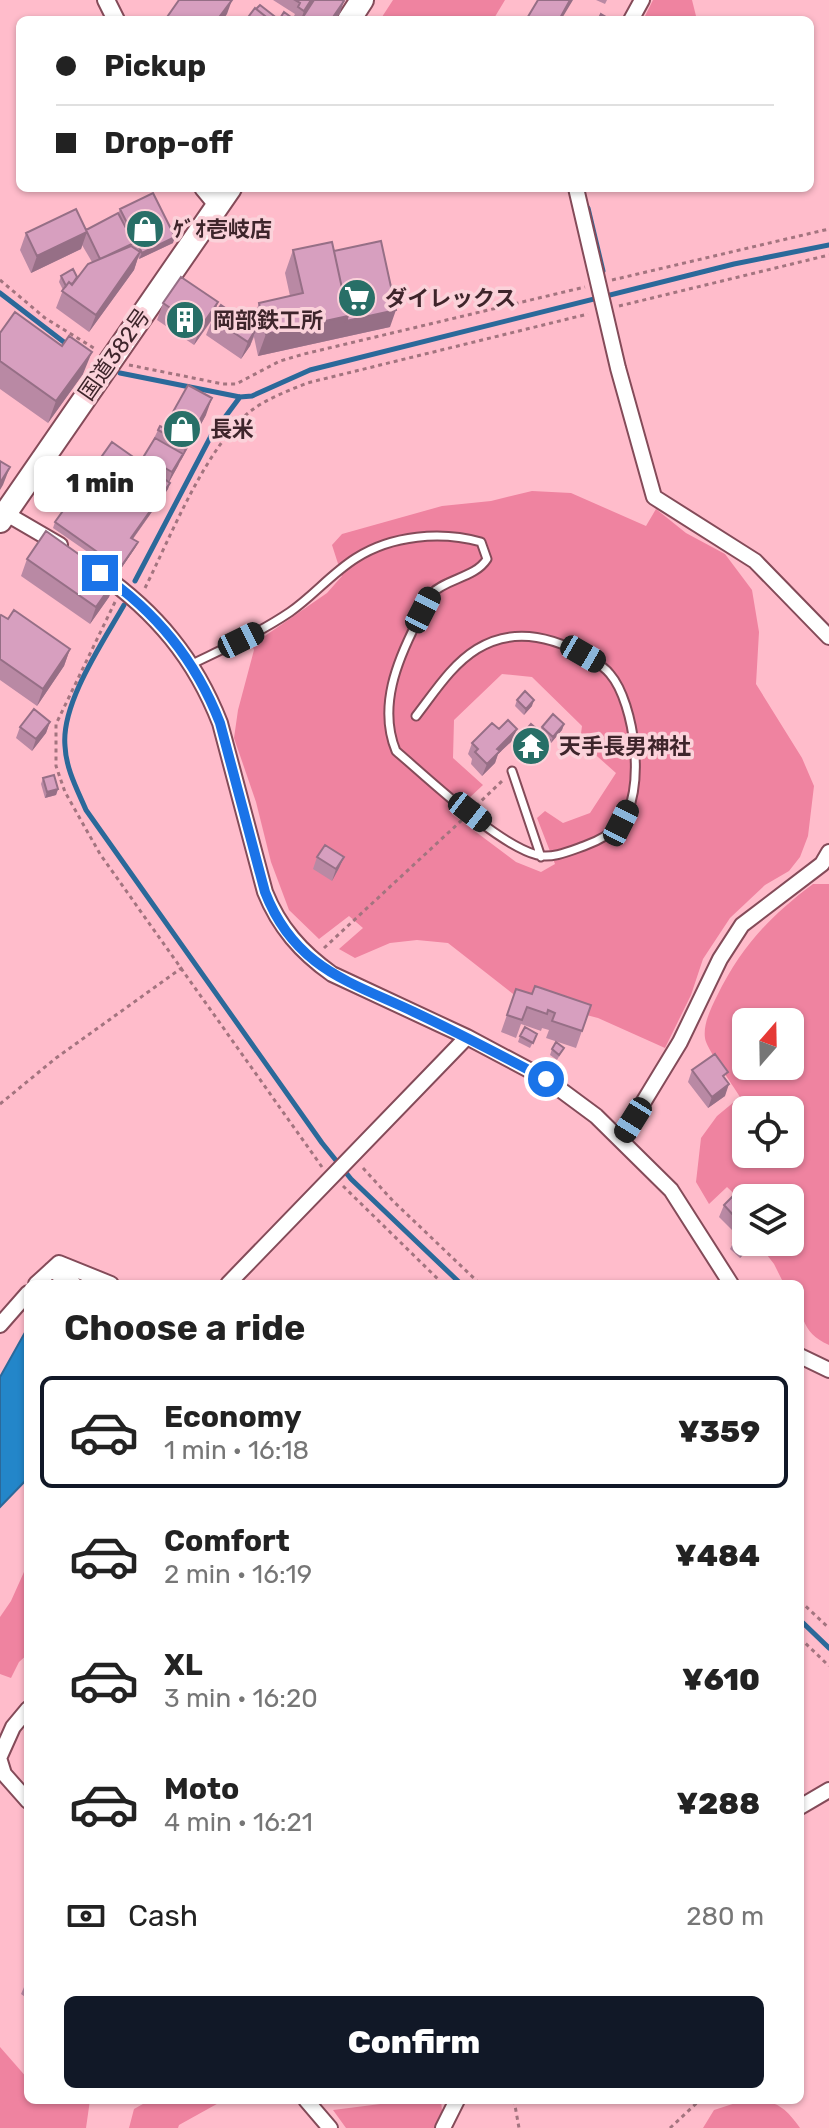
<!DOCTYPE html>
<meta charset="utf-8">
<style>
:root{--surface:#fff;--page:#f2f2f2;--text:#222;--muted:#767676;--line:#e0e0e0;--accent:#111827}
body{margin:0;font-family:Rubik,"Noto Sans JP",sans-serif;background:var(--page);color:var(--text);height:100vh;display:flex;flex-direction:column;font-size:30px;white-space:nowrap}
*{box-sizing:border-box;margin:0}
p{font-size:26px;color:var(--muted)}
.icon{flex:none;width:44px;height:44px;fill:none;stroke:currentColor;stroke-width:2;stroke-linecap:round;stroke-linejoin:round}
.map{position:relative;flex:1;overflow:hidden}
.details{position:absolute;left:24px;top:1280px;width:780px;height:824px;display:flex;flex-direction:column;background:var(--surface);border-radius:12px;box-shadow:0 2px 6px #0004}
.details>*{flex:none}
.hud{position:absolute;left:16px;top:16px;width:798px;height:176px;border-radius:12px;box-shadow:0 2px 6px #0004;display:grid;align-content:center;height:176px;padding:0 40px;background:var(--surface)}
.needle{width:52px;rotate:20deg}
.fabs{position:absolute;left:732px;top:1008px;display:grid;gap:16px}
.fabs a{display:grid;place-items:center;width:72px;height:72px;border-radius:12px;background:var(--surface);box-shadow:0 2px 6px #0004;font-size:40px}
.end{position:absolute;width:36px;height:36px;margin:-18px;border:10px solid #1a73e8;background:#fff;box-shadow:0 0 0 4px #fff}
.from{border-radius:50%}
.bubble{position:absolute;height:56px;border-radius:12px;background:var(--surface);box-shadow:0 2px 6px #0004;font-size:26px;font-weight:800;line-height:56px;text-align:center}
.car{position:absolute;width:24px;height:48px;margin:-24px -12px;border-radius:10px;box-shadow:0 0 6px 2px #0007;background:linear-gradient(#222 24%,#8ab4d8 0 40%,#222 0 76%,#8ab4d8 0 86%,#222 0)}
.hud b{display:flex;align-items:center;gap:28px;height:76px;font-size:30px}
.hud b+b{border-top:2px solid var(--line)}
.hud i{width:20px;height:20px;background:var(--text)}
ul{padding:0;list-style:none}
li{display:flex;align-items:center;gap:24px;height:112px;margin:0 16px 12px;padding:0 24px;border:4px solid transparent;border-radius:12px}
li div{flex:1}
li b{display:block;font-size:30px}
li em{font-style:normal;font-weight:800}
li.on{border-color:var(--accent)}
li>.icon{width:72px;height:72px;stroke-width:1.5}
h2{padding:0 40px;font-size:36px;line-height:96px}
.pay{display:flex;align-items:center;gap:20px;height:88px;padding:0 40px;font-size:30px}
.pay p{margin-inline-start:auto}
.action{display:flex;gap:16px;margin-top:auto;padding:16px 40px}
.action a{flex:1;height:92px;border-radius:12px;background:var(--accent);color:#fff;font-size:32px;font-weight:800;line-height:92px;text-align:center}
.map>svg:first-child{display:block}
</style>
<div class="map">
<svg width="829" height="2128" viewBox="0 0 829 2128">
<rect width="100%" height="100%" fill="#ffbccb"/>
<path fill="#ef83a0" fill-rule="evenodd" d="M393 0H505L493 20H380Z
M653 0H692L697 20H643Z
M532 491 571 493 646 526 656 509 686 533 725 554 752 590 759 632 756 684 802 758 814 786 808 836 800 857 789 871 765 885 730 918 703 959 691 995 665 1048 598 1018 517 997 448 943 417 940 390 943 355 958 339 949 363 928 349 916 319 939 289 910 271 862 256 802 234 738 238 710 254 650 252 645 327 593 342 576 332 545 342 534 442 506 491 501ZM502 674 532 677 582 726 580 741 616 773 590 813 563 823 545 811 537 818 555 864 541 872 516 862 452 814 483 785 453 758 454 720Z
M813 884H829V1345C800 1332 800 1312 800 1284H784L774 1264 757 1242H790V1198H746V1205L727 1187 709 1204 696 1182 701 1138 717 1116 740 1097C733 1085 706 1048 705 1038 703 1024 711 1008 717 996 741 947 769 917 813 884ZM746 1022H790V1066H746ZM746 1110H790V1154H746Z
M28 1563V1654L19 1662 11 1678 0 1674V1617L11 1601Z
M0 2047 28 2079V2100H90L86 2128H0Z
M150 2100H224L179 2125 178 2128H129L134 2109Z
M412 2100H441L442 2111 434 2128H346L333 2110Z
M745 2100C774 2100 783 2104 800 2128H703L714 2110Z"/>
<path fill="#2386c9" stroke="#2b699a" stroke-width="2" d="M28 1327V1478L0 1507V1377Z"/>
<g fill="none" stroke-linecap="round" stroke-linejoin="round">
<path stroke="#2b699a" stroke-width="5" d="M588 208 603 271
M0 293 69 346
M120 373 240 397 252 396 310 370 734 264 829 245
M135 581 211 436 240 397
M124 605C103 642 61 703 65 746 66 769 77 789 86 810L322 1143 351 1179 461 1284
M800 1620 829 1648"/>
<g stroke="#844b59" stroke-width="11">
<path id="service" d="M192 664C225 648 259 633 290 612 313 596 332 573 356 558 392 535 441 531 481 542L487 559C475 578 447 578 431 594 425 601 421 613 417 622 397 661 378 707 396 751 430 780 497 844 537 855 552 859 570 851 584 846 598 841 610 835 620 824 647 794 635 703 610 674 604 666 594 661 586 656 551 636 513 627 477 649 451 665 434 693 416 716
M512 771 541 857"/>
</g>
<g stroke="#844b59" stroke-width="18">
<path id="minor" d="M631 20 642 0
M576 188 618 368 654 497 755 561 829 637
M5 513 60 545
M100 573C156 612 195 659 220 723L265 892C279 927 301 952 332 974L467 1037 546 1079 596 1116 671 1190 731 1284
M621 1139 680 1042 720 959 742 925 822 864 829 852
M51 1270 74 1284
M36 1284 59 1263 111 1284
M228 1284 467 1037
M0 1325 28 1293
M800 1356 829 1370
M0 1756 13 1727 28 1709
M0 1761 4 1774 28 1801
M800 1807 829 1790
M306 2100 330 2128
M443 2128 457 2100"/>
</g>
<g stroke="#844b59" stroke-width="20">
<path id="tertiary" d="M106 0 116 20
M203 188 217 205"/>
</g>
<g stroke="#844b59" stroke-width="26">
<path id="trunk" d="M349 20 362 0
M0 521 230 188"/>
</g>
<path stroke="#a3747f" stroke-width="3" stroke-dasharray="4 4" stroke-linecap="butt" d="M0 280 45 318 97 350
M612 280 829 229
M619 306 829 255
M129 365 223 384H236L280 361 304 354 585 287
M145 588C171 536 207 444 252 410 268 398 288 391 307 383L588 314
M115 602 56 724V766L65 792 100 854 322 1167
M476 806 502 781
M324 948 462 820
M0 1104 56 1058 183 967
M363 1168 393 1201 480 1284
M343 1186 443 1284
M800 1601 829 1628
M800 1638 829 1666
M800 1832 802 1840 800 1848
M514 2100 519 2128
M670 2128 700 2100"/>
<use href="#service" stroke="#fff" stroke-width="7"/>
<use href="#minor" stroke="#fff" stroke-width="14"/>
<use href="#tertiary" stroke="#fff" stroke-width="16"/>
<use href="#trunk" stroke="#fff" stroke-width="22"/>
</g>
<path fill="#b989a4" d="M273 0H342L340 13 335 20H296L293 18 295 14Z
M596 0H607L605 4Z
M120 209 173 243 139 259 138 257 134 270 89 332 56 308 63 290 59 282 61 276 77 277 92 262 82 245 81 249 31 273 20 250 26 233 86 230 118 214Z
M293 250 334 251 390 327 258 356 254 337 250 346 241 359 206 335 212 320 194 345 157 320 163 303 218 302 213 317 251 326 259 303 290 296 285 273Z
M0 333 83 374 48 423 0 389Z
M206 415 169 482 168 489 133 539 138 542 135 548 118 573 53 528 55 522 142 463 158 430Z
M27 559 115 580 109 597 90 624 21 576Z
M0 616 70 649 64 666 37 706 0 680Z
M517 700 532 706 524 715 515 706Z
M50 722 46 733 32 751 16 738 20 727Z
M564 724 562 730 551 743 549 742 548 746 533 763 514 747 516 741 540 731 542 727Z
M512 741 498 754 495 763 482 776 471 764 472 759 468 754 472 743Z
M43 778 58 789 56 795 45 798 41 784Z
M317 857H344L339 868 332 881 313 869Z
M516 989 532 994 591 1005 576 1048 546 1038 549 1030 542 1028 541 1031 521 1024 516 1038 501 1032Z
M537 1034 530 1048 518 1042 520 1036Z
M564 1048 557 1060 550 1055 552 1049Z
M692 1070 726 1080 725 1096 708 1108 688 1082Z
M746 1204V1232L741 1237 750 1247 740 1258 730 1249 733 1243 739 1237 719 1217 724 1205Z
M28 1978V1999L21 1994Z"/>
<path fill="#966f86" d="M232 0 227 14 223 20H217Z
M311 0H315L301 20 304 11Z
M570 0H573L561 20H559Z
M344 1 340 13 335 20H331Z
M87 232 81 249 31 273 37 256Z
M175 237 173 243 139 259 142 253Z
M140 252 134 270 89 332 96 315Z
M218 302 212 319 194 345 200 328Z
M396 310 390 327 258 356 266 334 348 316Z
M256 329 250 346 241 359 248 342Z
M92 352 83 374 48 423 56 401Z
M212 398 206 415 180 462 186 445Z
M183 454 178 466 168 484 172 472Z
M10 467 3 485 0 490V483Z
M170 483 168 489 129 544 131 538Z
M138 542 135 548 118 573 120 568Z
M115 580 109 597 90 624 96 607Z
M70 649 64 666 37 706 43 689Z
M534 700 532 706 524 715 526 709Z
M50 722 46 733 32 751 36 739Z
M564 724 562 730 551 743 553 737Z
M517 729 512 741 498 754 495 763 482 776 487 764 497 749Z
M550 740 548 746 533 763 535 757Z
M58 789 56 795 45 798 47 792Z
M344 857 339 868 332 881 336 869Z
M729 1084 725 1096 708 1108 712 1097Z
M746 1225V1232L740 1238 744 1227Z
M752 1242 750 1247 740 1258 742 1252Z"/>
<path fill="#d79fbf" stroke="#966f86" stroke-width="2" d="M179 0H232L217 20H165Z
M295 0H311L304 11 298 7 300 3Z
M314 0H342L344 1 331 20H308L303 17Z
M538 0H570L559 20H526Z
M260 5 278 19 277 20H270L256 9Z
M255 8 270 20H246Z
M284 12 295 20H279Z
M601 14 611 20H598Z
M153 193 175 237 142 253 120 209Z
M76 209 87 232 37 256 26 233Z
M118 213 134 243 100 259 86 230Z
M381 241 396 310 346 321 348 316 334 251Z
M332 242 348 316 266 334 259 303 303 293 293 250Z
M131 246 140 252 96 315 62 291 69 282 72 285 88 264Z
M73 269 77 277 73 283 71 284 69 282 66 286 61 276Z
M181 277 218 302 200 328 163 303Z
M221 305 256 329 248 342 212 318Z
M15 312 62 346 69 336 92 352 56 401 0 361V333Z
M188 385 212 398 186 445 158 430 160 426 164 428Z
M155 438 183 454 172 472 144 456Z
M112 442 170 483 131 538 138 542 120 568 55 522Z
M0 461 10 467 0 483Z
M46 531 115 580 96 607 27 559Z
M14 610 70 649 43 689 0 659V616L1 615 8 619Z
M525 691 534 700 526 709 517 700Z
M34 709 50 722 36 739 20 727Z
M553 714 564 724 553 737 542 727Z
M508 720 517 729 497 749 500 751 487 764 475 752 478 749 472 743 492 723 499 729Z
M531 724 550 740 535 757 516 741Z
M54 775 58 789 47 792 43 778Z
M325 845 344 857 336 869 317 857Z
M535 986 591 1005 582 1031 552 1021 555 1013 548 1010 547 1014 527 1007 522 1020 507 1015 516 989 532 994Z
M525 1027 537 1034 533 1043 520 1036Z
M556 1042 564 1048 559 1055 552 1049Z
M715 1054 728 1072 723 1076 729 1084 712 1097 692 1070Z
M736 1193 746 1204V1225L744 1227 724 1205Z
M746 1235V1242H751L742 1252 733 1243 740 1236 743 1239Z"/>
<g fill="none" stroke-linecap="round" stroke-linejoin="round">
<path stroke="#1a73e8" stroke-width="10" d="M100 573C156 612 195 659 220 723L265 892C275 918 292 943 315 961 343 983 381 996 414 1012 459 1033 502 1056 546 1079"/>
</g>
<defs>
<g id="shop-disc" transform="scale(2)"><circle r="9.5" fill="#286f67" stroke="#fbd2da"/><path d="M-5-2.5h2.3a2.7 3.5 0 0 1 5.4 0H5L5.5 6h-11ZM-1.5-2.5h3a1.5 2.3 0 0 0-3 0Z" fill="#fff"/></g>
<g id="supermarket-disc" transform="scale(2)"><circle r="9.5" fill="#286f67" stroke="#fbd2da"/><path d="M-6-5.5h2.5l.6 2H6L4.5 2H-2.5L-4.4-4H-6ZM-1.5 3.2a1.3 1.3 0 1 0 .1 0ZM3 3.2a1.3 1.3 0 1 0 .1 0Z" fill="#fff"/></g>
<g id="building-disc" transform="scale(2)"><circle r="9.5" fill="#286f67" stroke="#fbd2da"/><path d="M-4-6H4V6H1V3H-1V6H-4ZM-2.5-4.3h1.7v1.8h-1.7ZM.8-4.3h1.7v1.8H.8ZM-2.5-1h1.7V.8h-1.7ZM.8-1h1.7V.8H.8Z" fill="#fff"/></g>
<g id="temple-disc" transform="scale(2)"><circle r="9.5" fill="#286f67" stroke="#fbd2da"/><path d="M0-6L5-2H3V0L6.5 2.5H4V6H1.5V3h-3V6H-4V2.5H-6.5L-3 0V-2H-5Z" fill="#fff"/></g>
</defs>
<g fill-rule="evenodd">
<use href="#shop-disc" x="145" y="229"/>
<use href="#supermarket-disc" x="357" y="298"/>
<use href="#building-disc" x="185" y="320"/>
<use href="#shop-disc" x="182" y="429"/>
<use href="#temple-disc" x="531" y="746"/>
</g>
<g text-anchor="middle" stroke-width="7" stroke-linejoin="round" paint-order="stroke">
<g font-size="22" font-weight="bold" fill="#3e252b" stroke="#fbd2da" text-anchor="start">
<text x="173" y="237">ｹﾞｵ壱岐店</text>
<text x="385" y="306">ダイレックス</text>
<text x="213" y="328">岡部鉄工所</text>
<text x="210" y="437">長米</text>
<text x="559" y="754">天手長男神社</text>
</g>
<g font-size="22" fill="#3e252b" stroke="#fbd2da">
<text transform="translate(114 354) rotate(-55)" y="8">国道382号</text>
</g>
</g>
</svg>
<div class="fabs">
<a><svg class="needle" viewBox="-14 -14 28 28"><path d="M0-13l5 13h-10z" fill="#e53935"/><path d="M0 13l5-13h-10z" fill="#767676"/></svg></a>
<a><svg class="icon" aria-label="locate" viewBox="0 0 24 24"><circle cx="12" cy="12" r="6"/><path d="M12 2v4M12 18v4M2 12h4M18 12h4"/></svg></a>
<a><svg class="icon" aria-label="layers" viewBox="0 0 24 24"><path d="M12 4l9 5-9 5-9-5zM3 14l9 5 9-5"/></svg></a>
</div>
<i class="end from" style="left:546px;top:1079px"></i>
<i class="end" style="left:100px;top:573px"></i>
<div class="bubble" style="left:34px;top:456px;width:132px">1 min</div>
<i class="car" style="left:423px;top:610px;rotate:27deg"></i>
<i class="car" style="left:241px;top:640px;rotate:64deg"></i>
<i class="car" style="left:583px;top:654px;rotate:120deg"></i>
<i class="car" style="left:470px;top:812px;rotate:128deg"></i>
<i class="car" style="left:621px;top:823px;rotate:27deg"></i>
<i class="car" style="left:633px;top:1120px;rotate:212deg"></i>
<div class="hud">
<b><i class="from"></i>Pickup</b>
<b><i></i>Drop-off</b>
</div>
<section class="details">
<h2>Choose a ride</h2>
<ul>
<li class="on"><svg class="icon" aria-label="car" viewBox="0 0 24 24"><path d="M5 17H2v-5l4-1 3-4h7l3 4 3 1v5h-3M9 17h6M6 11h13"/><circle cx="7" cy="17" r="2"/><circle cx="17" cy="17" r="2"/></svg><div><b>Economy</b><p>1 min · 16:18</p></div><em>¥359</em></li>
<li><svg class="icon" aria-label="car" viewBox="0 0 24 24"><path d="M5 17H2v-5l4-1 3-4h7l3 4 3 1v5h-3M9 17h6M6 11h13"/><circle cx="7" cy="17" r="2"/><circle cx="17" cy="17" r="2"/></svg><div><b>Comfort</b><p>2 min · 16:19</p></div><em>¥484</em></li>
<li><svg class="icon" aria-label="car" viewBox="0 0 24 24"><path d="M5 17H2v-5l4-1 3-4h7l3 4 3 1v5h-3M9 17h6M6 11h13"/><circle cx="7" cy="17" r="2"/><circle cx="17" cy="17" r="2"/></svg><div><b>XL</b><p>3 min · 16:20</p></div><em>¥610</em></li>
<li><svg class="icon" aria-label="car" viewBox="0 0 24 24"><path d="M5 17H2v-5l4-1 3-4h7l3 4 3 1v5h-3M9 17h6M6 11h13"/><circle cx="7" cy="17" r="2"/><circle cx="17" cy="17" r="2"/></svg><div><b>Moto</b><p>4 min · 16:21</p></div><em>¥288</em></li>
</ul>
<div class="pay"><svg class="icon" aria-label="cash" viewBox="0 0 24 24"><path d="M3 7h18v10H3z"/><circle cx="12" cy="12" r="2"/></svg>Cash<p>280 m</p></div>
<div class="action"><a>Confirm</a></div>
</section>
</div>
